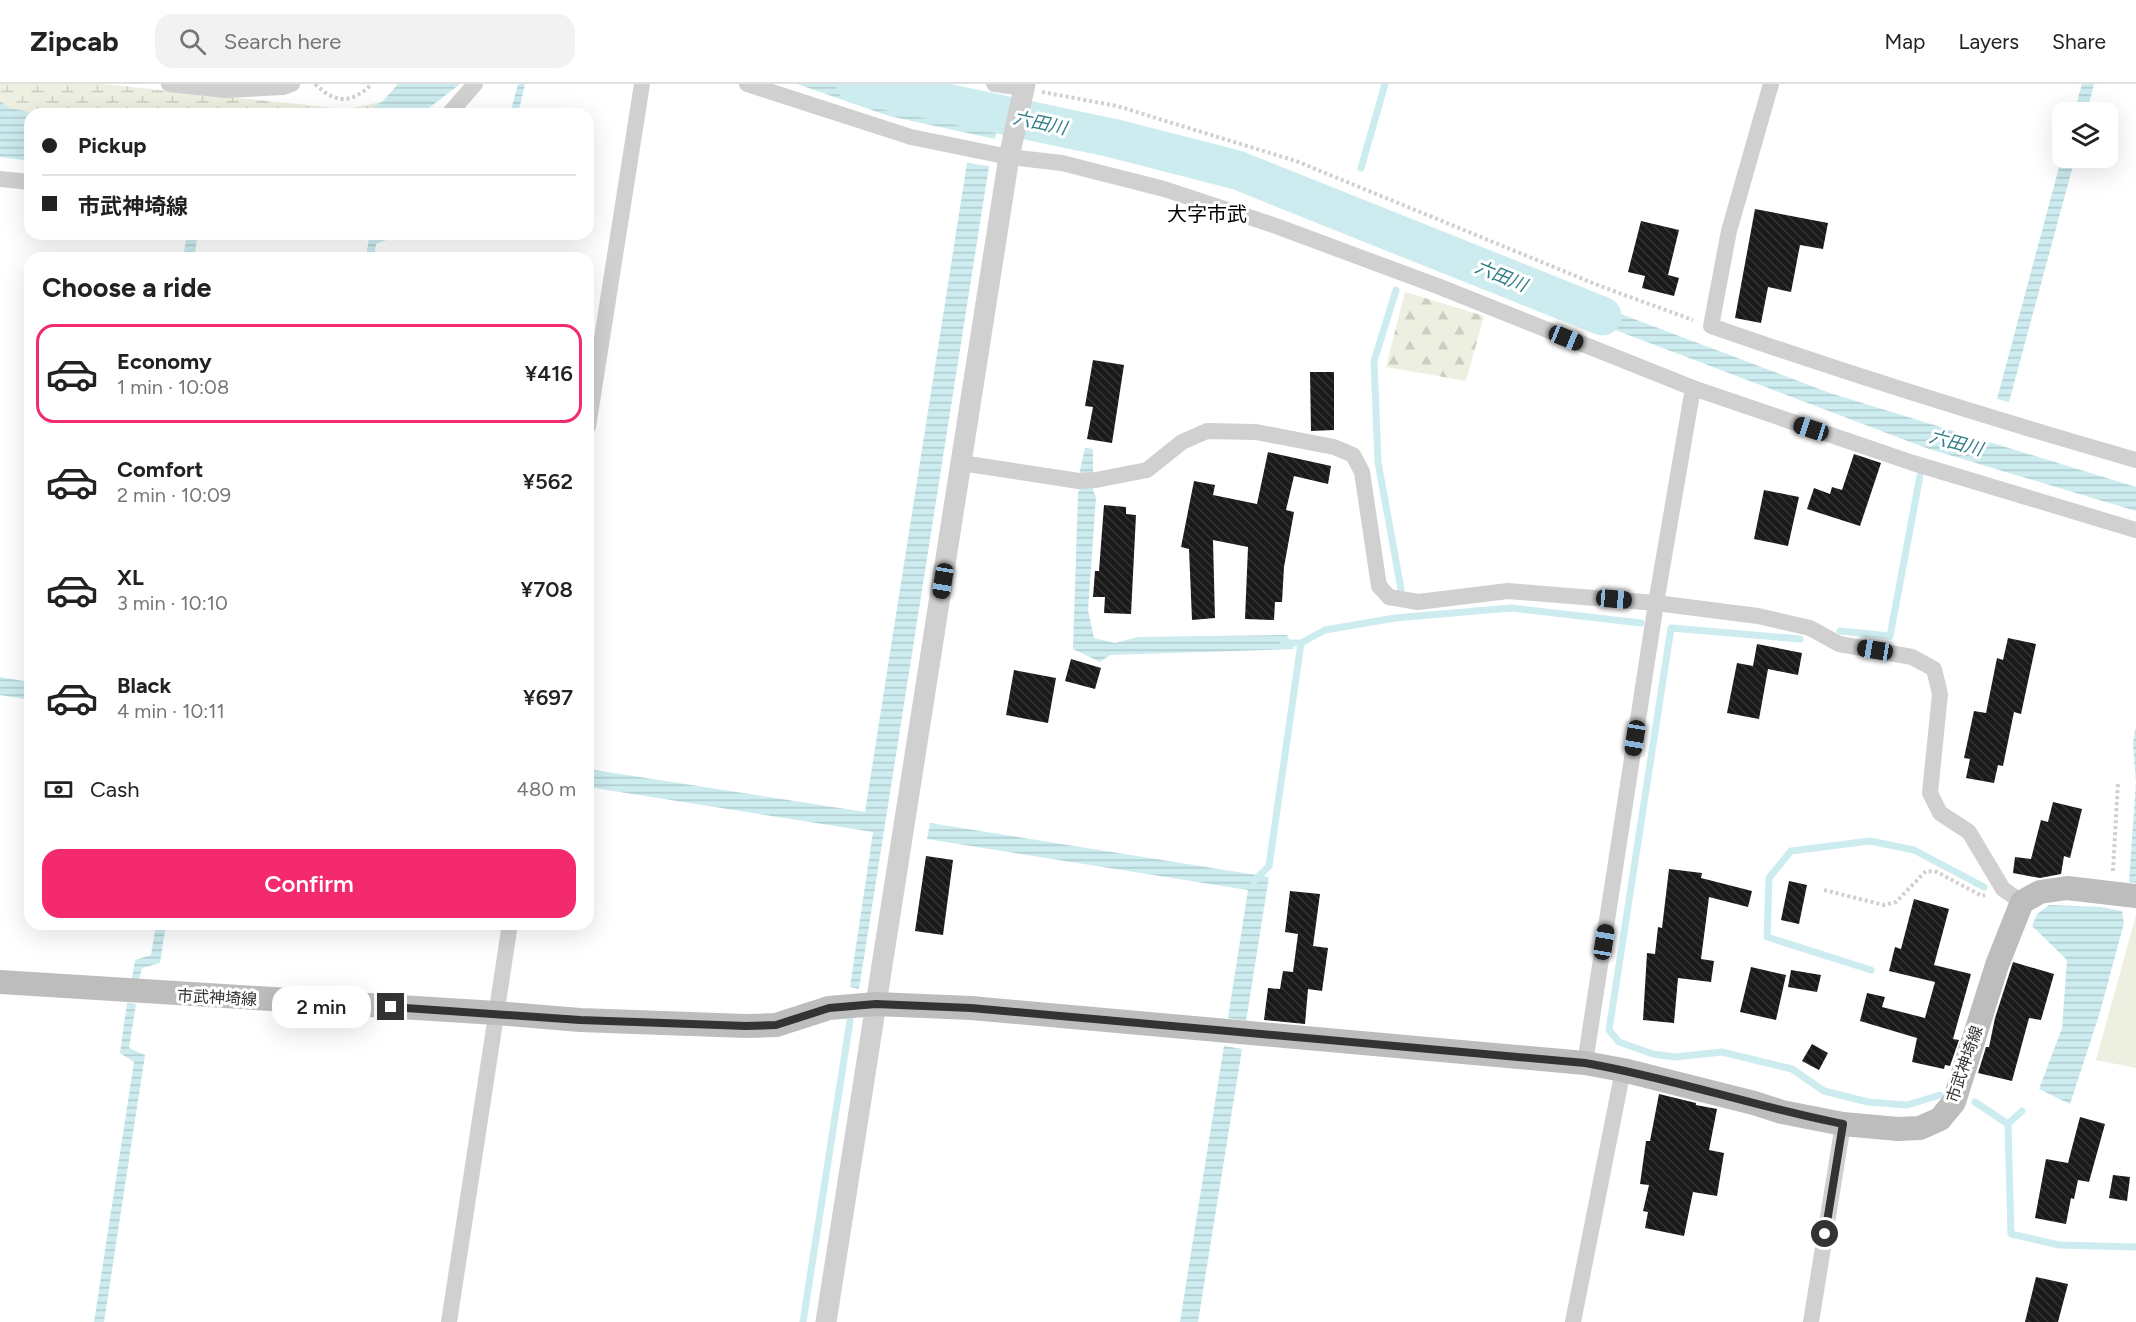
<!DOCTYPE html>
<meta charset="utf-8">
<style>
:root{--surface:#fff;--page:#f2f2f2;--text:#222;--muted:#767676;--line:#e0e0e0;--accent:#f42a6e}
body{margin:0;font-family:Figtree,"Noto Sans JP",sans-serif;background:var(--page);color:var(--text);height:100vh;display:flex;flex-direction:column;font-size:22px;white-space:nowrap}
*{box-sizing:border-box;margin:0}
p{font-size:20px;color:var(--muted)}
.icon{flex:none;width:33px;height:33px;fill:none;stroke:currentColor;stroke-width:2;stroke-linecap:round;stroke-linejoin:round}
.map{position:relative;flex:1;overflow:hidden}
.sheet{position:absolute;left:24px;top:168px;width:570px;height:678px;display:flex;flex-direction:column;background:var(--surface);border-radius:18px;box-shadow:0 6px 24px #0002}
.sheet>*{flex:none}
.guide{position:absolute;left:24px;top:24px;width:570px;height:132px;border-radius:18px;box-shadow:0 6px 24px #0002;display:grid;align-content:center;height:132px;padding:0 18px;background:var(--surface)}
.buttons{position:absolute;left:2052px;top:18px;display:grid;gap:12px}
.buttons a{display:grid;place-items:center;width:66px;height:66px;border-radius:12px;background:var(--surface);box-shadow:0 6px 24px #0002;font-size:30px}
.end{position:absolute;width:27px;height:27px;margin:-14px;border:8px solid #333;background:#fff;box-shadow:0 0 0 3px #fff}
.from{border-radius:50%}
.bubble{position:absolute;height:42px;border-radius:18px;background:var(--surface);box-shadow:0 6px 24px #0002;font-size:20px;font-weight:600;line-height:42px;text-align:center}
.car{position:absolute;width:18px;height:36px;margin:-18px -9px;border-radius:8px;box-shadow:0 0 4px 2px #0007;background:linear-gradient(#222 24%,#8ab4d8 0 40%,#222 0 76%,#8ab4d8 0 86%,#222 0)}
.guide b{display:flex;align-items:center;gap:21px;height:57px;font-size:22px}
.guide b+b{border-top:2px solid var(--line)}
.guide i{width:15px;height:15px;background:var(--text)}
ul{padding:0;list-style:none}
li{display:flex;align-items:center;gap:18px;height:99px;margin:0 12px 9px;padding:0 6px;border:3px solid transparent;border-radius:18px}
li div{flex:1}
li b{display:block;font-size:22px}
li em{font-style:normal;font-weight:600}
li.current{border-color:var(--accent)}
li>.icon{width:54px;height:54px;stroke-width:1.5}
h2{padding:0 18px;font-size:27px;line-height:72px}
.pay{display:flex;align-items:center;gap:15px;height:66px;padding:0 18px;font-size:22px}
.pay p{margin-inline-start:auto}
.action{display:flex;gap:12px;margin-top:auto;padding:12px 18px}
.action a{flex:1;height:69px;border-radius:18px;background:var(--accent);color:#fff;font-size:24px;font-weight:600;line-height:69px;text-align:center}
header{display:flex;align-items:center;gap:36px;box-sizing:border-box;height:84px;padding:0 30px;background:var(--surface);border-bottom:2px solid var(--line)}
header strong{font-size:28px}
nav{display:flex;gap:33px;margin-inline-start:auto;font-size:21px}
.search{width:420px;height:54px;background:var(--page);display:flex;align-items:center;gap:15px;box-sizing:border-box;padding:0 21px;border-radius:18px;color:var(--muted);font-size:22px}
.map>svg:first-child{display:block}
</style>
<header>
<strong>Zipcab</strong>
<div class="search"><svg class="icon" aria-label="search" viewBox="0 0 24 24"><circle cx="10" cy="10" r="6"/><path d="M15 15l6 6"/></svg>Search here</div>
<nav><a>Map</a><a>Layers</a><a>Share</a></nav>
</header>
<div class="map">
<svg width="2136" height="1238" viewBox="0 0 2136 1238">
<defs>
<pattern id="forest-firs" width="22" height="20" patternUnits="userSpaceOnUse" patternTransform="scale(1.5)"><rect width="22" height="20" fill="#edf0e0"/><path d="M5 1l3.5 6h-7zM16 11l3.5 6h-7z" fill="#cccec1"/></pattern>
<pattern id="wetland-marsh" width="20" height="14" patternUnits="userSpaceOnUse" patternTransform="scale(1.5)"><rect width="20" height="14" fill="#edf0e0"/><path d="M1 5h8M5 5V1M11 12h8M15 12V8" fill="none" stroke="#cccec1"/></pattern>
<pattern id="water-rules" width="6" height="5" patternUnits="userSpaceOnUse" patternTransform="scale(1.5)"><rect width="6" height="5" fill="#ccecf0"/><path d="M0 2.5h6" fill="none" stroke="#b0cbce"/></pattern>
<pattern id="building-back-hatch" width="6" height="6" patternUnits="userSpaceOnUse" patternTransform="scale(1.5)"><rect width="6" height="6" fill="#1a1a1a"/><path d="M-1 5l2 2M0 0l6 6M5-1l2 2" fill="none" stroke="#333"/></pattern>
</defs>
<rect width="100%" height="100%" fill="#fff"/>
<path fill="url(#forest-firs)" d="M1405 208 1484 232 1466 297 1386 283Z"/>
<path fill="url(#wetland-marsh)" d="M0 0H103L345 25 382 18 361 30H39L10 24 0 17Z"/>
<path fill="#edf0e0" d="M2136 831V984L2096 976Z"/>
<path fill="url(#water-rules)" d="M398 0H460L421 30H361L382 18Z
M518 0H525L518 30H510Z
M797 0H905L1003 17 995 55 889 32Z
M2082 0H2094L2087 28H2074Z
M0 17 10 24 39 30H30V77L0 73Z
M2062 72V74H2075L2009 318 1997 315Z
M967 79 989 82 859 905 850 903 873 748 588 703V685L865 728Z
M187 150H198L194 174H183Z
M378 150H402L376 160 374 174H366L369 154Z
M1552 204 1830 309 2136 403V427L1926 364 1552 222Z
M1085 364 1093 365V406L1096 413 1088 526 1094 554 1115 559 1138 553 1287 551 1294 565 1110 571 1100 578 1073 565 1078 409 1082 401 1080 386Z
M0 593 30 598V616L0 611Z
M2136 642V799L2129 798 2136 698 2133 660Z
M930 739 1269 793 1246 937 1228 934 1248 806 927 755Z
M2049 821 2102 823 2122 827 2124 839 2100 928 2070 1020 2039 1005 2062 944 2067 876 2032 842 2037 830Z
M156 840H166L160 879 142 884 139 895H132L135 876 151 871Z
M127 919 136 920 129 964 145 971 104 1238H94L134 978 120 969Z
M1224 962 1242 965 1198 1238H1180Z"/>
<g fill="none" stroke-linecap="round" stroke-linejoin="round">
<path stroke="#ccecf0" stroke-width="7" d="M1361 84 1385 0
M1396 206 1374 277 1378 378 1401 505
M1840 547 1890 552 1920 392
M1800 555 1671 544 1609 946 1619 958 1653 970 1675 973 1722 968 1792 985 1824 1007 1868 1018 1907 1021 1940 1011
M1283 559H1301L1325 546 1395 534 1511 524 1641 539
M1254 797 1269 782 1301 559
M1871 886 1767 853 1769 794 1791 767 1870 757 1914 766 1984 803
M1975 1018 2008 1040 2011 1150 2059 1161 2136 1163
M2008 1040 2022 1027
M803 1238 850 937"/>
<path stroke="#ccecf0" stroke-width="39" d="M856 0 1112 54 1237 86 1602 232"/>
</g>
<path fill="url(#building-back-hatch)" d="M1755 125 1828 139 1823 165 1800 161 1791 208 1768 203 1761 239 1735 234Z
M1641 137 1679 146 1668 191 1679 194 1674 212 1642 204 1645 192 1628 188Z
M1093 276 1124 281 1112 359 1087 355 1093 323 1085 322Z
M1310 288H1334V346L1311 347Z
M1268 368 1331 382 1328 400 1294 392 1286 426 1294 428 1284 483 1282 518H1275L1274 536 1245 535 1248 463 1213 456 1215 534 1192 536 1189 465 1181 463 1194 397 1215 401 1213 411 1257 420Z
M1854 370 1881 379 1860 442 1807 425 1814 404 1830 410 1832 403 1842 406Z
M1764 406 1799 413 1788 462 1754 455Z
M1104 421 1126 423V430L1136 431 1131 530 1104 529 1105 513H1093L1095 487H1099Z
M2008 554 2036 560 2021 630 2014 628 2003 682 1998 681 1994 699 1966 694 1970 675 1964 674 1974 627 1986 629 1997 574 2003 576Z
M1757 560 1802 569 1798 591 1768 585 1759 635 1727 629 1737 579 1753 582Z
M1071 575 1101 584 1095 605 1065 597Z
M1014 586 1056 594 1048 639 1006 631Z
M2053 718 2082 725 2070 774 2064 772 2061 790 2040 794 2013 789 2015 773 2031 775 2041 736 2048 738Z
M926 772 953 776 943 851 915 847Z
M1669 785 1702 789 1701 794 1752 807 1748 823 1709 813 1701 875 1714 877 1711 898 1678 894 1674 939 1643 936 1647 869 1655 870 1658 843 1662 844Z
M1789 797 1807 801 1799 840 1781 836Z
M1290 807 1320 810 1313 862 1328 864 1322 907 1308 905 1305 940 1264 936 1268 904 1280 905 1283 887 1293 888 1298 850 1285 848Z
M1914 815 1949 825 1934 881 1971 890 1953 955 1959 956 1950 982 1945 981 1944 985 1912 978 1917 954 1860 937 1867 909 1885 913 1882 923 1925 934 1935 898 1889 887 1895 863 1901 865Z
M2013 878 2054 890 2041 936 2029 934 2012 997 1978 989 1986 963H1989L1995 934Z
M1751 883 1786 891 1776 936 1740 928Z
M1791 886 1821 891 1817 908 1788 903Z
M1812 960 1828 969 1819 986 1802 977Z
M1659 1010 1696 1019V1021L1717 1025 1709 1066 1724 1069 1717 1112 1693 1108 1684 1152 1645 1144 1648 1128 1643 1127 1649 1101 1640 1100 1646 1057H1650Z
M2080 1033 2105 1040 2089 1098 2078 1096 2074 1115 2071 1114 2066 1140 2035 1134 2046 1075 2068 1079Z
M2113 1091 2130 1093 2127 1117 2109 1114Z
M2036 1193 2068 1200 2058 1238H2025Z"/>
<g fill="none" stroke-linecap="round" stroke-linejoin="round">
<path stroke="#d0d0d0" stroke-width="4" stroke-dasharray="3 3" stroke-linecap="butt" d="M315 0C336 20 351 20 372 0
M1042 8 1117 22 1296 77 1600 202 1693 236
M2113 787 2118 698
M1824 806 1884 821 1896 818 1926 787 1937 788 1982 812 1985 811"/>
<path stroke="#d0d0d0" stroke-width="16" d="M169 0 226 6 283 3 292 0
M747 0 911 53 1009 73 1062 79 1164 105 1276 142 1440 203 1693 304
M994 0 1024 4
M1771 0 1729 147 1711 242C1852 291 1993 335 2136 376
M449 30 475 0
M0 95 30 98
M588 343 642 0
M961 379 1079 397 1096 396 1147 386 1182 358 1207 347 1256 348 1334 363 1353 371 1362 388 1379 502 1389 513 1418 518 1508 507 1656 519 1758 532 1810 544 1839 560 1912 573 1934 585 1940 610 1930 709 1940 729 1969 748 2003 805 2022 818
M1585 979 1656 519 1693 304 1913 379 2136 446
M449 1238 510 840
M1573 1238 1623 986
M1811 1238 1843 1040"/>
<path stroke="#d0d0d0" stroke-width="21" d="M826 1238 1009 73 1025 0"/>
<path stroke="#bdbdbd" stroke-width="24" d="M0 898 496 929 580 936 746 942 776 941 829 924 876 920 971 924 1585 979 1623 986 1754 1019 1782 1028 1843 1040 1898 1045 1920 1044 1940 1035 1954 1018 1997 881 2022 818 2040 808 2067 804 2136 812"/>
</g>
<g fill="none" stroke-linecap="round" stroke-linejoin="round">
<path stroke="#333" stroke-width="8" d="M391 923 580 936 746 942 776 941 829 924 876 920 971 924 1585 979C1672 994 1756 1023 1843 1040L1825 1150"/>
</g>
<g text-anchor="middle" stroke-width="6" stroke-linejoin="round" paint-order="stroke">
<g font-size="16" fill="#333" stroke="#fff">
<text transform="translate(217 913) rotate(3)" y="6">市武神埼線</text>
<text transform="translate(1964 980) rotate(-71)" y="6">市武神埼線</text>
</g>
<g font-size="18" font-style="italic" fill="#327e88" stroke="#fff">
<text transform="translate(1040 39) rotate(12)" y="6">六田川</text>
<text transform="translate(1501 192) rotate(22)" y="6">六田川</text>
<text transform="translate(1956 359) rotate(15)" y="6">六田川</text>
</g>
<g font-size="20" fill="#000" stroke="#fff">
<text x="1207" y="137">大字市武</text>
</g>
</g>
</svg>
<div class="buttons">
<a><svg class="icon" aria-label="layers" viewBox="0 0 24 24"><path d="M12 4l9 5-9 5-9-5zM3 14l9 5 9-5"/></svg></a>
</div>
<i class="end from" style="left:1825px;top:1150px"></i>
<i class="end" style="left:391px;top:923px"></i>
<div class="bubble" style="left:272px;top:902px;width:99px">2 min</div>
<i class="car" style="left:1566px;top:254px;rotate:112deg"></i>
<i class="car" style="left:1811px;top:345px;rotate:288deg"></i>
<i class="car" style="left:943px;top:497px;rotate:189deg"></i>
<i class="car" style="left:1614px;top:515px;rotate:95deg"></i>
<i class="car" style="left:1875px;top:566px;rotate:279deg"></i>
<i class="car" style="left:1635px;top:654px;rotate:189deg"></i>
<i class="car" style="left:1604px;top:858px;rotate:9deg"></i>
<div class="guide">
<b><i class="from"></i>Pickup</b>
<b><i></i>市武神埼線</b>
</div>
<section class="sheet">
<h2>Choose a ride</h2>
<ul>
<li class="current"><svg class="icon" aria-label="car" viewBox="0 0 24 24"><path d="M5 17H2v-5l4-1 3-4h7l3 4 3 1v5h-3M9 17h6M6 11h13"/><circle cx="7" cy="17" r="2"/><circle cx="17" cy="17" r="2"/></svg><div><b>Economy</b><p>1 min · 10:08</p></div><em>¥416</em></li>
<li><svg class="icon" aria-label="car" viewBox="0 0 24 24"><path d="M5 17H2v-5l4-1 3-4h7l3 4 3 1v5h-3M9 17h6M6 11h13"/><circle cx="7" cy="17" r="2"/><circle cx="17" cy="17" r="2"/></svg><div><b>Comfort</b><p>2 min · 10:09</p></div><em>¥562</em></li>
<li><svg class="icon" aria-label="car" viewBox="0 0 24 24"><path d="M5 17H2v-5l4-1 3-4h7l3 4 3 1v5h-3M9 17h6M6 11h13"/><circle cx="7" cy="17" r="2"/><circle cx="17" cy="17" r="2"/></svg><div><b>XL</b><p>3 min · 10:10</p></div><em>¥708</em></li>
<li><svg class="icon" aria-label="car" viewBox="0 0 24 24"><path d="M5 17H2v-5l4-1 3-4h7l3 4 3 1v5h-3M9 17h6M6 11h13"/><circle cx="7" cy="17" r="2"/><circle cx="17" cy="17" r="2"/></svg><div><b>Black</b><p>4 min · 10:11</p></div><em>¥697</em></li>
</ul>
<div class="pay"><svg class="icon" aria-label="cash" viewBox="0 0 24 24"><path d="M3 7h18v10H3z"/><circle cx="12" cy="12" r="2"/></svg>Cash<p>480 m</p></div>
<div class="action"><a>Confirm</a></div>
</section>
</div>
